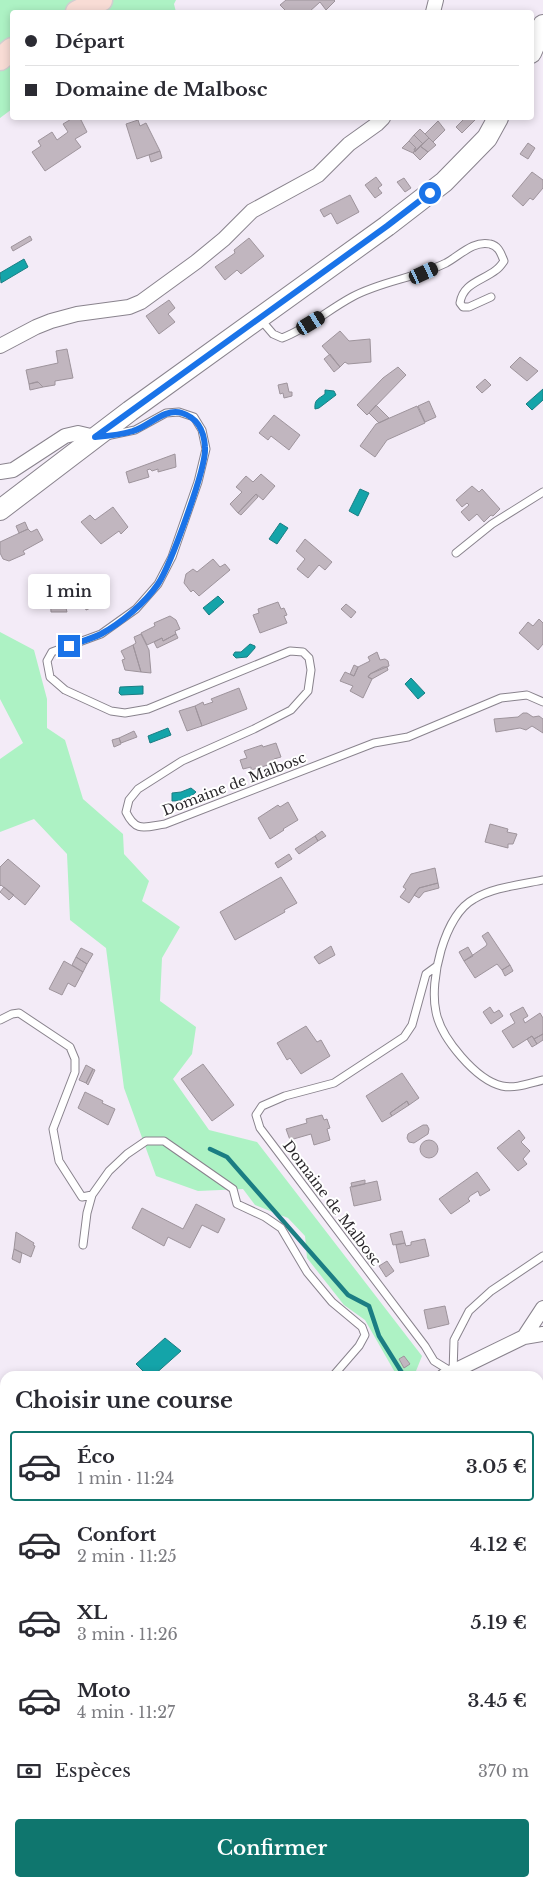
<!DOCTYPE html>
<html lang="fr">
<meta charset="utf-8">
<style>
:root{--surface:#fff;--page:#f7f7f7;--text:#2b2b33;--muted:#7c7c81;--line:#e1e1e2;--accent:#0f766e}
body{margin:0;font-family:"Libre Baskerville",serif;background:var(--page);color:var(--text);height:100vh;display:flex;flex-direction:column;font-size:19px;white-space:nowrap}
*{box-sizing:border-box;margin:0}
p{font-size:16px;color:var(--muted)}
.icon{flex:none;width:28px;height:28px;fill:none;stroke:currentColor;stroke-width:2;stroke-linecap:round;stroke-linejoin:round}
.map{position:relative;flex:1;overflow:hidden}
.panel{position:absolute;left:0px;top:1371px;width:544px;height:516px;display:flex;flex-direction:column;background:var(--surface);border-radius:15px 15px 0 0;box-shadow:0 2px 8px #0003}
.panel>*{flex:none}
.top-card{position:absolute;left:10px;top:10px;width:524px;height:110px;border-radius:5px;box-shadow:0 2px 8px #0003;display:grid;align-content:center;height:110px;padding:0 15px;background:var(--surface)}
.end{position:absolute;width:22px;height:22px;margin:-11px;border:6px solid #1a73e8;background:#fff;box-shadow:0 0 0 2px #fff}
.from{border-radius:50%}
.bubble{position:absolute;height:35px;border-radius:5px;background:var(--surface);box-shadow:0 2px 8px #0003;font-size:16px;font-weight:600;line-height:35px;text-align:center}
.car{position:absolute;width:15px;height:30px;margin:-15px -8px;border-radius:6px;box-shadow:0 0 4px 1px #0007;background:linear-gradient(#222 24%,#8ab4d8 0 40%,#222 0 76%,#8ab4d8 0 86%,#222 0)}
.top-card b{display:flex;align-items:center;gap:18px;height:48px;font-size:19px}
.top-card b+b{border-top:1px solid var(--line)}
.top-card i{width:12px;height:12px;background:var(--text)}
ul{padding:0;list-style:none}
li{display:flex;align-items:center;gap:15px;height:70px;margin:0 10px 8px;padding:0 5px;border:2px solid transparent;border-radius:5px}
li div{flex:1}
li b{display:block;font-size:19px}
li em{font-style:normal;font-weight:600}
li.active{border-color:var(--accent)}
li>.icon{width:45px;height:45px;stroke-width:1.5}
h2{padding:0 15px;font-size:22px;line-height:60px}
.pay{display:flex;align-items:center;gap:12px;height:55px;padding:0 15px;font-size:19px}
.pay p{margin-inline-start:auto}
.cta{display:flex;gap:10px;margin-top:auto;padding:10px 15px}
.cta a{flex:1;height:58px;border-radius:5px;background:var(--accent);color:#fff;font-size:20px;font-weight:600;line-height:58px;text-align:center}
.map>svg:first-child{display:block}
</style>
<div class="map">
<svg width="543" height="1887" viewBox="0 0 543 1887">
<rect width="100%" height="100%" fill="#f3ebf7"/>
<path fill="#adf2c4" d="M0 0H176L174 4 176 12H12V109L0 118Z
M0 632 34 650 47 699V728L65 740 83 799 123 834 124 854 149 881 142 901 180 927 162 958 160 1001 196 1027 192 1054 173 1079 209 1130 257 1142 422 1356 414 1376H397L365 1320 344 1305 307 1258 305 1236 288 1218 255 1205 243 1189 198 1191 156 1176 124 1088 106 948 70 920 67 854 34 819 0 832V759L23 743 0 699Z
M0 1517 5 1520V1565L0 1564Z
M5 1636V1786H0V1639Z
M541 1859H543V1887H522L525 1883 539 1882V1862Z"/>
<path fill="#14a4a9" stroke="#1b7e83" d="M24 259 28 267 1 283 0 273Z
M543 389V400L532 410 526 404Z
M325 390 334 391 336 395 319 408 315 409C314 399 319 399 325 394Z
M360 489 369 493 358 516 349 511Z
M280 523 288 528 277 544 269 539Z
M218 596 224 602 209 615 203 608Z
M250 644 255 646V648L247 657 236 658 233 655 235 652H241Z
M411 678 425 693 418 699 405 684Z
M143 686V694L121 695 119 693 120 687Z
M168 728 171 735 150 743 148 736Z
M191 788 196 792C189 799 181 801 172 801V793L181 792Z
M165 1338 181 1351 153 1376H148L136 1364Z"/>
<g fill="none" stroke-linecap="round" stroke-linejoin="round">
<path stroke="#1b7e83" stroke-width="4.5" d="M210 1149 227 1157 348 1295 369 1306 379 1336 404 1376
M539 1519 543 1523
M0 1536 5 1540
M497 1882 515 1887"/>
</g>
<path fill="#c1b6bf" stroke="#9e949c" d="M286 0H334L335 1 326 10 320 2 309 12H287L280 5Z
M73 118H78L81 120 87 132 75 139 81 147 45 171 32 152 41 146 38 141 52 132 57 140 68 132 63 124Z
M465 118H473L475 120 462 133 456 127Z
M138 120 140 126 146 123 160 151 137 159 126 124Z
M438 121 445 130 433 142 425 134Z
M420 129 429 138 423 144 414 135Z
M414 135 423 144 415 152 414 149 416 148 409 141Z
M429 138 436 145 428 152 420 146Z
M409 141 416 148 413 153 402 148Z
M528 143 535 148 528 159 520 154Z
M420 146 428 152 420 160 413 153Z
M160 151 162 158 151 162 149 155Z
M532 172 543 180V188L533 200 530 198 523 206 512 196Z
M376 177 382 185 378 188 382 193 375 198 365 185Z
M404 178 411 188 405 192 397 182Z
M350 195 359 212 337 224 331 213 324 217 320 210Z
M30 236 32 240 13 251 11 247Z
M249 238 264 256 241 274 237 270 225 280 215 267 235 253 234 250Z
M169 300 175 308 168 314 175 322 159 334 146 316Z
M340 331 349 341 370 339 371 362 348 364 345 362 340 367 322 346Z
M67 349 73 378 55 381V385L43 387 38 382 29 384 26 370 58 363 56 351Z
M330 354 340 367 334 372 324 359Z
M520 357 538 371 527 381 510 367Z
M398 367 406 375 367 415 357 405 383 378Z
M485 379 491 385 482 393 476 387Z
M36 382H38L43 387 30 390 29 384Z
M287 383 289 392H292V396L284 398 283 393 280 394 278 385Z
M429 401 436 417 425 422 418 406Z
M376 405 389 418 379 423 369 413Z
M417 406 425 423 387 440 375 457 360 446 376 424Z
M274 415 300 435 289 450 271 436 268 440 259 433Z
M175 454 176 467 158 472V469L152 471 150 469 147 470 149 477 129 483 126 472Z
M261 474 275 486 263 500 256 494 238 513 230 504 242 492 236 487 246 476 253 482Z
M472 486 479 492 482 489 500 509 493 516 491 515 484 522 477 514 469 521 461 512 469 505 467 503 462 507 456 500Z
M256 494 258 497 241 515 238 513Z
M113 507 128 527 121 534 119 531 101 544 81 522 90 515 95 520Z
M25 522 28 529 19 533 16 526Z
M28 529 31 532 37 529 43 540 23 551 25 554 9 561 3 559 0 553V542Z
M305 539 332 562 325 570 319 565 308 578 297 569 305 559 296 551Z
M213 559 220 567 225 564 230 570 199 596 193 590 191 592 184 583 186 574 193 569 197 572Z
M83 577 91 598 66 608 67 612H51L50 596 67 593 66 584Z
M91 598 95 606 86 610 83 601Z
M278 602 281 609 284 608 287 615 284 616 287 623 260 633 253 615 259 613 258 609Z
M346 604 356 612 351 618 341 609Z
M170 616 176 620 180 629 175 631 176 634 163 641 162 638 147 645 141 633 155 626 154 623Z
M539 619 543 623V644L538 650 519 633 528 622 533 626Z
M141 634 149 650 151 673 141 672 133 645 136 643 134 637Z
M176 634 178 638 157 648 154 642 162 638 163 641Z
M133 645 141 672 125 670 122 660 125 659 121 651Z
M377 652 380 660 385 659 388 661 389 666 370 674 368 677 372 679 363 698 350 691 353 686 340 681 345 672 354 676 358 667 370 661 368 657Z
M354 665 358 667 354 676 350 674Z
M383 667H387L388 670 372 679 368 677 370 674Z
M239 688 247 709 202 726 195 706 203 702 204 705 213 702 211 699Z
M195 706 202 726 187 731 179 711Z
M523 713H527L533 717 539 716 543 719V733L532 726 526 730 520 728 496 732 494 719 518 717Z
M134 731 137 737 121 743 119 738Z
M119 738 121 744 114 747 112 740Z
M276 743 281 757 274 759 275 763 251 770V767L243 769 240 760 247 758 244 751 262 745 263 747Z
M288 802 298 820 283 829 284 830 270 839 258 818 278 805 280 807Z
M490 824 508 829 507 832 517 834 513 844H508V848L485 842Z
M322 831 326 836 318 841 315 836Z
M315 836 318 841 299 854 295 849Z
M289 854 292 859 278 868 275 863Z
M8 859 40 886 25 905 1 885 0 886V867Z
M435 868 438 883 419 888 409 903 400 897 406 889 403 887 411 874Z
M281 877 297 903 284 910 285 912 235 940 220 912Z
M438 883 439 888 424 892 419 898 414 895 419 888Z
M4 887 14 895 9 900 0 892Z
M488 932 510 965 502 970 497 964 475 978 464 961 486 946 487 944 482 936Z
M331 946 335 955 319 964 314 957Z
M468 947 473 956 464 961 459 952Z
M81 948 93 954 87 964 76 957Z
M76 957 87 964 83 972 72 965Z
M64 961 83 972 75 987 68 983 62 995 49 989Z
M510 965 513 971 505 976 502 970Z
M490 1007 494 1013 499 1010 503 1016 491 1024 483 1012Z
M523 1007 528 1016 523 1019 525 1023 540 1013 543 1018V1034L534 1039 532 1036 513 1048 502 1031 515 1023 510 1014Z
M306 1026 317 1042 321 1040 330 1056 301 1074 290 1058 287 1060 277 1043Z
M543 1034V1040L537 1044 534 1039Z
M532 1036 537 1044 532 1047 527 1039Z
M203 1064 234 1105 212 1121 181 1079Z
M86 1065 93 1069 86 1083 79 1080Z
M93 1069 95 1070 88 1085 86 1083Z
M402 1073 419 1098 409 1105 407 1101 390 1113 392 1116 382 1122 366 1096Z
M85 1092 103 1101 102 1103 115 1109 108 1125 78 1108Z
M407 1101 409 1105 392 1116 390 1113Z
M322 1115 324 1120 327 1119 330 1128 327 1129 330 1140 314 1145 311 1134 290 1140 286 1129 307 1123 306 1119Z
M423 1125H427L429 1129 428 1134 414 1143 409 1142 407 1138 408 1134Z
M519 1130 525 1138 521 1142 530 1151 523 1159 527 1164 518 1171 497 1148Z
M420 1149a9 9 0 1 1 18 0a9 9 0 1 1-18 0Z
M477 1172 490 1190 480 1196 478 1191 470 1196 468 1199 470 1201 451 1214 439 1199Z
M365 1180V1184L352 1187 351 1183Z
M377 1181 381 1200 354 1206 350 1187Z
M196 1204 225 1219 218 1233 202 1225 190 1248 168 1237 164 1246 132 1228 142 1208 183 1229Z
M402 1231 405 1243 393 1245 390 1234Z
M16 1232 34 1243 33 1245 35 1246 31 1257 14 1249Z
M425 1239 429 1256 400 1263 396 1245 405 1243 406 1246 411 1245V1242Z
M14 1249 22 1253 20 1263 12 1259Z
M387 1261 394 1271 386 1277 379 1266Z
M445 1306 449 1324 428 1329 424 1310Z
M404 1356 410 1364 404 1368 399 1359Z
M4 1793 5 1809 0 1814V1796Z"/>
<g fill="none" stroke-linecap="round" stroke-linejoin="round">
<g stroke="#89838d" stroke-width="9">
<path id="lane" d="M261 320 273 334 282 338C308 328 328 310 352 297 381 281 416 278 446 263 459 256 474 240 490 244 499 246 501 254 504 261 502 264 499 268 496 270 482 281 463 283 460 303L463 307H469L491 297
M106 436 135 430 166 413 179 412 194 417 202 430 206 449 198 482 172 557 158 584 136 609 101 634 52 652 47 661 50 677 65 690 111 711 125 713 148 709 290 651 303 652 309 658 311 670 308 691 291 710 254 729 182 761 138 789 129 800 126 812C136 833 145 827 165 824L374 743 408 737 501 698 527 695 543 702
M456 553 492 524 543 492
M543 880C520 885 494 887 474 899 444 915 429 981 436 1012 441 1038 476 1080 502 1086 516 1089 530 1083 543 1080
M437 966 426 974 412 1025 404 1037 334 1083 285 1096 262 1106 256 1115 260 1128 425 1346 434 1361 452 1372
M0 1020 12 1014 19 1013 70 1047 75 1059V1072L53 1129 59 1161 82 1197 92 1195 109 1171 127 1154 146 1141H164L233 1189 237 1204 265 1217 281 1228 307 1272 332 1302 362 1327 365 1335 359 1346 333 1376
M83 1245 87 1213 92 1195
M453 1373 454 1340 469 1311 491 1291 543 1256"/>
</g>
<g stroke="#89838d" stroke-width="16">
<path id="street" d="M433 12 436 0
M0 346 36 327 51 321 77 314 129 307 141 302 196 262 224 239 252 211 318 175 349 144 377 124 383 118
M0 472 13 470 65 436 78 433 95 437
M524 1337 543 1308
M444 1376 524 1337 543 1334
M539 1546 543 1550
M539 1640 543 1634
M86 1887 89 1882
M485 1887 486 1882"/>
</g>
<g stroke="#89838d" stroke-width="22">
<path id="secondary" d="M531 53 543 25
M0 510 130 411 387 226 444 182 487 138 498 118"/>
</g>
<g stroke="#d0cfd0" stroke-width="25">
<path id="primary" d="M77 12 101 0
M0 59 12 49"/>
</g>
<use href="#lane" stroke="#fff" stroke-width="7"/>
<use href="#street" stroke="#fff" stroke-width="14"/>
<use href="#secondary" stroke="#fff" stroke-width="20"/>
<use href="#primary" stroke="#f8dcd5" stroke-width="22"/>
</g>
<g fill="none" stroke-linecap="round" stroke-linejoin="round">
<path stroke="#1a73e8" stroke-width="6" d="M69 646C79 642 91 639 101 634 121 623 145 603 158 584 170 566 207 467 205 447 204 431 198 418 182 413 165 407 148 427 133 431 121 435 108 436 95 437L387 226 430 193"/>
</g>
<g text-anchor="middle" stroke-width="4" stroke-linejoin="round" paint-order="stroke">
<g font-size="14" fill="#2a272b" stroke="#fff">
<text transform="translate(234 784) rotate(-21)" y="5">Domaine de Malbosc</text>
<text transform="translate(332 1203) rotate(53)" y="5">Domaine de Malbosc</text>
</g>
</g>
</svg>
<i class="end from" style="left:430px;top:193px"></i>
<i class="end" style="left:69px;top:646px"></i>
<div class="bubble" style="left:28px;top:574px;width:82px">1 min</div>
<i class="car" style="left:424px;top:273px;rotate:65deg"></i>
<i class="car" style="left:311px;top:323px;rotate:59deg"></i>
<div class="top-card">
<b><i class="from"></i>Départ</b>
<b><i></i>Domaine de Malbosc</b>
</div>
<section class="panel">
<h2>Choisir une course</h2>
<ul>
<li class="active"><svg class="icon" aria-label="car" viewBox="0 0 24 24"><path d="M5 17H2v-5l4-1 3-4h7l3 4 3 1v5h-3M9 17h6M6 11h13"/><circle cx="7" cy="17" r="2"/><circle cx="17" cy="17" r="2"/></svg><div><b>Éco</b><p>1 min · 11:24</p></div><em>3.05 €</em></li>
<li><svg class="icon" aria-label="car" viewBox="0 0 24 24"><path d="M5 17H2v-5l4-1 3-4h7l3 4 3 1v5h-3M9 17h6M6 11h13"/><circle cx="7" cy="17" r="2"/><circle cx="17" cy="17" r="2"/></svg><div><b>Confort</b><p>2 min · 11:25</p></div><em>4.12 €</em></li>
<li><svg class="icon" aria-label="car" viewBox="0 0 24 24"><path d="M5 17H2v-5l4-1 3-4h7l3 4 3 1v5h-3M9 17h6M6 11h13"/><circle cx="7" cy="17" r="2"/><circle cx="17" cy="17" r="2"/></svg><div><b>XL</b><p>3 min · 11:26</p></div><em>5.19 €</em></li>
<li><svg class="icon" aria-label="car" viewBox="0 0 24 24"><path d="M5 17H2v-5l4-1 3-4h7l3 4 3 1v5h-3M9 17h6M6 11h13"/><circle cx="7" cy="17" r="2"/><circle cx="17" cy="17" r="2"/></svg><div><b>Moto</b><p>4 min · 11:27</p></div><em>3.45 €</em></li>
</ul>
<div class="pay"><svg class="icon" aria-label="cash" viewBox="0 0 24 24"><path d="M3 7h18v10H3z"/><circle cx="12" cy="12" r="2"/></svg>Espèces<p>370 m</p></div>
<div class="cta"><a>Confirmer</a></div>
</section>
</div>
